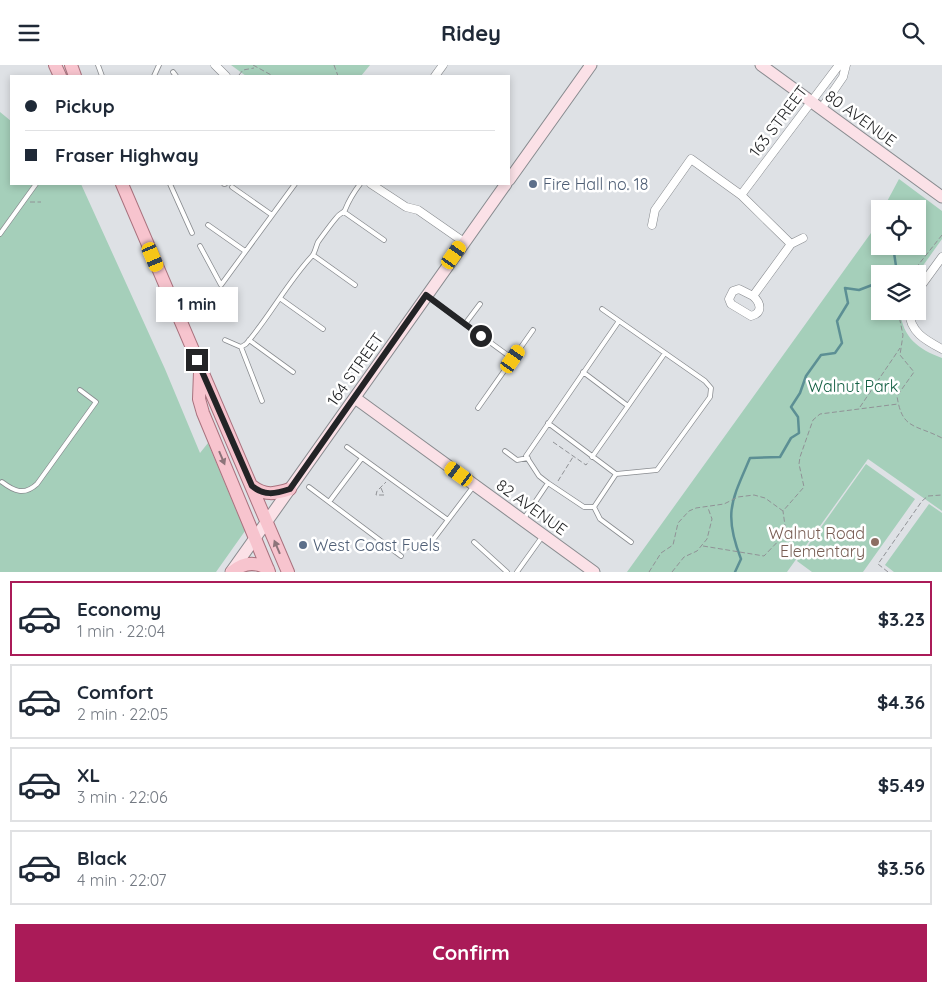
<!DOCTYPE html>
<meta charset="utf-8">
<style>
:root{--surface:#fff;--page:#f2f2f3;--text:#1f2937;--muted:#747a83;--line:#e0e1e3;--accent:#aa1b58}
body{margin:0;font-family:Quicksand,sans-serif;background:var(--page);color:var(--text);height:100vh;display:flex;flex-direction:column;font-size:19px;white-space:nowrap}
*{box-sizing:border-box;margin:0}
p{font-size:16px;color:var(--muted)}
.icon{flex:none;width:28px;height:28px;fill:none;stroke:currentColor;stroke-width:2;stroke-linecap:round;stroke-linejoin:round}
.map{position:relative;height:507px;overflow:hidden}
.side{display:flex;flex-direction:column;background:var(--surface);flex:1}
.side>*{flex:none}
.guide{position:absolute;left:10px;top:10px;width:500px;height:110px;border-radius:0px;box-shadow:0 2px 8px #0003;display:grid;align-content:center;height:110px;padding:0 15px;background:var(--surface)}
.controls{position:absolute;left:871px;top:135px;display:grid;gap:10px}
.controls a{display:grid;place-items:center;width:55px;height:55px;border-radius:0px;background:var(--surface);box-shadow:0 2px 8px #0003;font-size:25px}
.end{position:absolute;width:22px;height:22px;margin:-11px;border:6px solid #232426;background:#fff;box-shadow:0 0 0 2px #fff}
.from{border-radius:50%}
.bubble{position:absolute;height:35px;border-radius:0px;background:var(--surface);box-shadow:0 2px 8px #0003;font-size:16px;font-weight:800;line-height:35px;text-align:center}
.car{position:absolute;width:15px;height:30px;margin:-15px -8px;border-radius:6px;box-shadow:0 0 4px 1px #0007;background:linear-gradient(#f5c518 24%,#345 0 40%,#f5c518 0 76%,#345 0 86%,#f5c518 0)}
.guide b{display:flex;align-items:center;gap:18px;height:48px;font-size:19px}
.guide b+b{border-top:1px solid var(--line)}
.guide i{width:12px;height:12px;background:var(--text)}
ul{padding:9px 0 0;list-style:none}
li{display:flex;align-items:center;gap:15px;height:75px;margin:0 10px 8px;padding:0 5px;border:2px solid var(--line);border-radius:0px}
li div{flex:1}
li b{display:block;font-size:19px}
li em{font-style:normal;font-weight:800}
li.on{border-color:var(--accent)}
li>.icon{width:45px;height:45px;stroke-width:1.5}
.primary-button{display:flex;gap:10px;margin-top:auto;padding:10px 15px}
.primary-button a{flex:1;height:58px;border-radius:0px;background:var(--accent);color:#fff;font-size:20px;font-weight:800;line-height:58px;text-align:center}
header{display:flex;justify-content:space-between;align-items:center;height:65px;padding:0 15px;background:var(--surface);font-size:22px;font-weight:800}
.map>svg:first-child{display:block}
</style>
<header><svg class="icon" aria-label="menu" viewBox="0 0 24 24"><path d="M4 6h16M4 12h16M4 18h16"/></svg>Ridey<svg class="icon" aria-label="search" viewBox="0 0 24 24"><circle cx="10" cy="10" r="6"/><path d="M15 15l6 6"/></svg></header>
<div class="map">
<svg width="942" height="507" viewBox="0 0 942 507">
<rect width="100%" height="100%" fill="#dee1e5"/>
<path fill="#a5cfba" d="M231 0H370L361 11H246Z
M0 47 11 56V119H81L165 304 200 388 208 378 245 466 216 507H0Z
M899 114 942 146V174L917 209H880V246H900C903 273 918 284 942 293V446L868 394 787 507H627L876 161 880 152V181H918V144H883Z
M866 399 915 434 863 507H812L797 496Z
M929 439 942 448V507H894L885 500Z"/>
<g fill="none" stroke-linecap="round" stroke-linejoin="round">
<path stroke="#5c8f94" stroke-width="2.5" d="M903 144 906 142
M893 181 896 201 894 209
M735 507 741 494C723 448 732 435 750 393L780 392 791 373 799 368 798 352 791 342 800 328 806 311 821 290 835 288 842 278 837 256 848 238 845 223 859 225 880 217"/>
<g stroke="#888b8f" stroke-width="5.5">
<path id="lane" d="M98 0 102 11
M173 7 176 11
M154 11 159 0
M170 119 192 168
M224 119H225
M232 122 272 150
M344 147 384 175
M208 160 245 186
M0 169 36 119
M200 181 221 220 295 119
M313 190 355 220
M428 232 513 294
M281 234 323 264
M465 259 480 239
M225 275 241 282 246 279C270 251 287 218 312 191 315 188 316 181 318 177 324 169 330 160 337 152 339 149 343 148 345 145 349 135 354 127 360 119
M249 275 293 307
M241 282 262 336
M583 307 628 341 592 392
M628 341 665 288
M478 343 533 265
M548 358 616 409
M347 382 448 455
M505 386 517 395 528 393
M2 417C14 426 24 431 37 419L96 337 80 325
M548 418 539 411 526 391 619 256
M309 422 401 491
M329 437 362 393
M594 442 600 454 631 477
M523 455 548 418 584 442H594L616 409 657 405 710 332 711 323 705 316 602 244
M474 477 507 507
M426 484 473 422
M517 507 542 472"/>
</g>
<g stroke="#888b8f" stroke-width="9">
<path id="street" d="M215 0 226 11
M435 11 443 0
M821 44 843 12 846 0
M371 119 406 142 418 145 464 177
M741 130 839 0
M652 160 655 145 691 94 741 130 791 179
M918 225 942 192
M753 231C761 238 763 248 751 251L731 239 729 234 733 226 739 224 753 231 791 179 803 173
M909 246C910 267 925 275 942 284"/>
</g>
<g stroke="#888b8f" stroke-width="13">
<path id="secondary" d="M761 0 942 132
M509 115 591 0
M355 333 594 507
M231 507 506 119"/>
</g>
<g stroke="#a9727e" stroke-width="14">
<path id="primary" d="M55 0 60 11
M71 0 75 11
M122 119 288 507
M200 307 199 334 203 348 269 507
M252 421C265 431 275 429 290 424
M232 507C243 498 255 496 268 504"/>
</g>
<path stroke="#909296" stroke-width="1" stroke-dasharray="5 2.5" stroke-linecap="butt" d="M253 0 273 11
M334 0 338 11
M239 10 243 5 254 3
M30 137H41
M911 209 942 170
M898 246 903 270 900 290 914 307 897 331C902 365 915 359 942 373
M860 342 900 283
M553 377 586 400 589 396
M558 416 573 392
M381 423 384 430H376L377 426 386 417
M703 481 764 491 786 468 783 446
M406 486 413 481 420 483
M649 507 661 488 673 480 678 458 689 446 696 443 724 439 738 432 754 430 765 433 783 446 804 422 799 399 800 392 813 355 820 349 898 339
M672 507 684 492 697 486 707 474 712 454 708 443
M888 507 878 499 922 436 928 431 942 430"/>
<use href="#lane" stroke="#fff" stroke-width="4"/>
<use href="#street" stroke="#fff" stroke-width="8"/>
<use href="#secondary" stroke="#fbe1e7" stroke-width="11"/>
<use href="#primary" stroke="#f7c4ce" stroke-width="12"/>
</g>
<defs><path id="oneway-solid" d="M-6-.8H1V-3.2L6.5 0L1 3.2V.8H-6Z" transform="scale(1.25)"/></defs>
<g fill="#8d747a">
<use href="#oneway-solid" transform="translate(222 393) rotate(67)"/>
<use href="#oneway-solid" transform="translate(277 482) rotate(-113)"/>
</g>
<g fill="none" stroke-linecap="round" stroke-linejoin="round">
<path stroke="#232426" stroke-width="6" d="M197 295 252 421C264 431 275 429 290 424L426 230 481 271"/>
</g>
<g fill="#5c6f8a" stroke="#fff" stroke-width="2">
<circle cx="533" cy="119" r="5"/>
<circle cx="303" cy="480" r="5"/>
</g>
<circle fill="#8d6e63" stroke="#fff" stroke-width="2" cx="875" cy="477" r="5"/>
<g text-anchor="middle" stroke-width="5" stroke-linejoin="round" paint-order="stroke">
<g font-size="16" fill="#232426" stroke="#fff">
<text transform="translate(861 53) rotate(36)" y="6">80 AVENUE</text>
<text transform="translate(778 56) rotate(-53)" y="6">163 STREET</text>
<text transform="translate(355 304) rotate(-55)" y="6">164 STREET</text>
<text transform="translate(532 442) rotate(36)" y="6">82 AVENUE</text>
</g>
<g font-size="16" fill="#4e5e75" stroke="#fff" text-anchor="start">
<text x="543" y="125">Fire Hall no. 18</text>
<text x="313" y="486">West Coast Fuels</text>
</g>
<g font-size="16" fill="#135f43" stroke="#fff">
<text x="853" y="327">Walnut Park</text>
</g>
<g font-size="16" fill="#785e54" stroke="#fff" text-anchor="end">
<text x="865" y="474">Walnut Road<tspan x="865" dy="18">Elementary</tspan></text>
</g>
</g>
</svg>
<div class="controls">
<a><svg class="icon" aria-label="locate" viewBox="0 0 24 24"><circle cx="12" cy="12" r="6"/><path d="M12 2v4M12 18v4M2 12h4M18 12h4"/></svg></a>
<a><svg class="icon" aria-label="layers" viewBox="0 0 24 24"><path d="M12 4l9 5-9 5-9-5zM3 14l9 5 9-5"/></svg></a>
</div>
<i class="end from" style="left:481px;top:271px"></i>
<i class="end" style="left:197px;top:295px"></i>
<div class="bubble" style="left:156px;top:222px;width:82px">1 min</div>
<i class="car" style="left:454px;top:190px;rotate:35deg"></i>
<i class="car" style="left:153px;top:192px;rotate:157deg"></i>
<i class="car" style="left:513px;top:294px;rotate:35deg"></i>
<i class="car" style="left:459px;top:409px;rotate:306deg"></i>
<div class="guide">
<b><i class="from"></i>Pickup</b>
<b><i></i>Fraser Highway</b>
</div>
</div>
<section class="side">
<ul>
<li class="on"><svg class="icon" aria-label="car" viewBox="0 0 24 24"><path d="M5 17H2v-5l4-1 3-4h7l3 4 3 1v5h-3M9 17h6M6 11h13"/><circle cx="7" cy="17" r="2"/><circle cx="17" cy="17" r="2"/></svg><div><b>Economy</b><p>1 min · 22:04</p></div><em>$3.23</em></li>
<li><svg class="icon" aria-label="car" viewBox="0 0 24 24"><path d="M5 17H2v-5l4-1 3-4h7l3 4 3 1v5h-3M9 17h6M6 11h13"/><circle cx="7" cy="17" r="2"/><circle cx="17" cy="17" r="2"/></svg><div><b>Comfort</b><p>2 min · 22:05</p></div><em>$4.36</em></li>
<li><svg class="icon" aria-label="car" viewBox="0 0 24 24"><path d="M5 17H2v-5l4-1 3-4h7l3 4 3 1v5h-3M9 17h6M6 11h13"/><circle cx="7" cy="17" r="2"/><circle cx="17" cy="17" r="2"/></svg><div><b>XL</b><p>3 min · 22:06</p></div><em>$5.49</em></li>
<li><svg class="icon" aria-label="car" viewBox="0 0 24 24"><path d="M5 17H2v-5l4-1 3-4h7l3 4 3 1v5h-3M9 17h6M6 11h13"/><circle cx="7" cy="17" r="2"/><circle cx="17" cy="17" r="2"/></svg><div><b>Black</b><p>4 min · 22:07</p></div><em>$3.56</em></li>
</ul>
<div class="primary-button"><a>Confirm</a></div>
</section>
